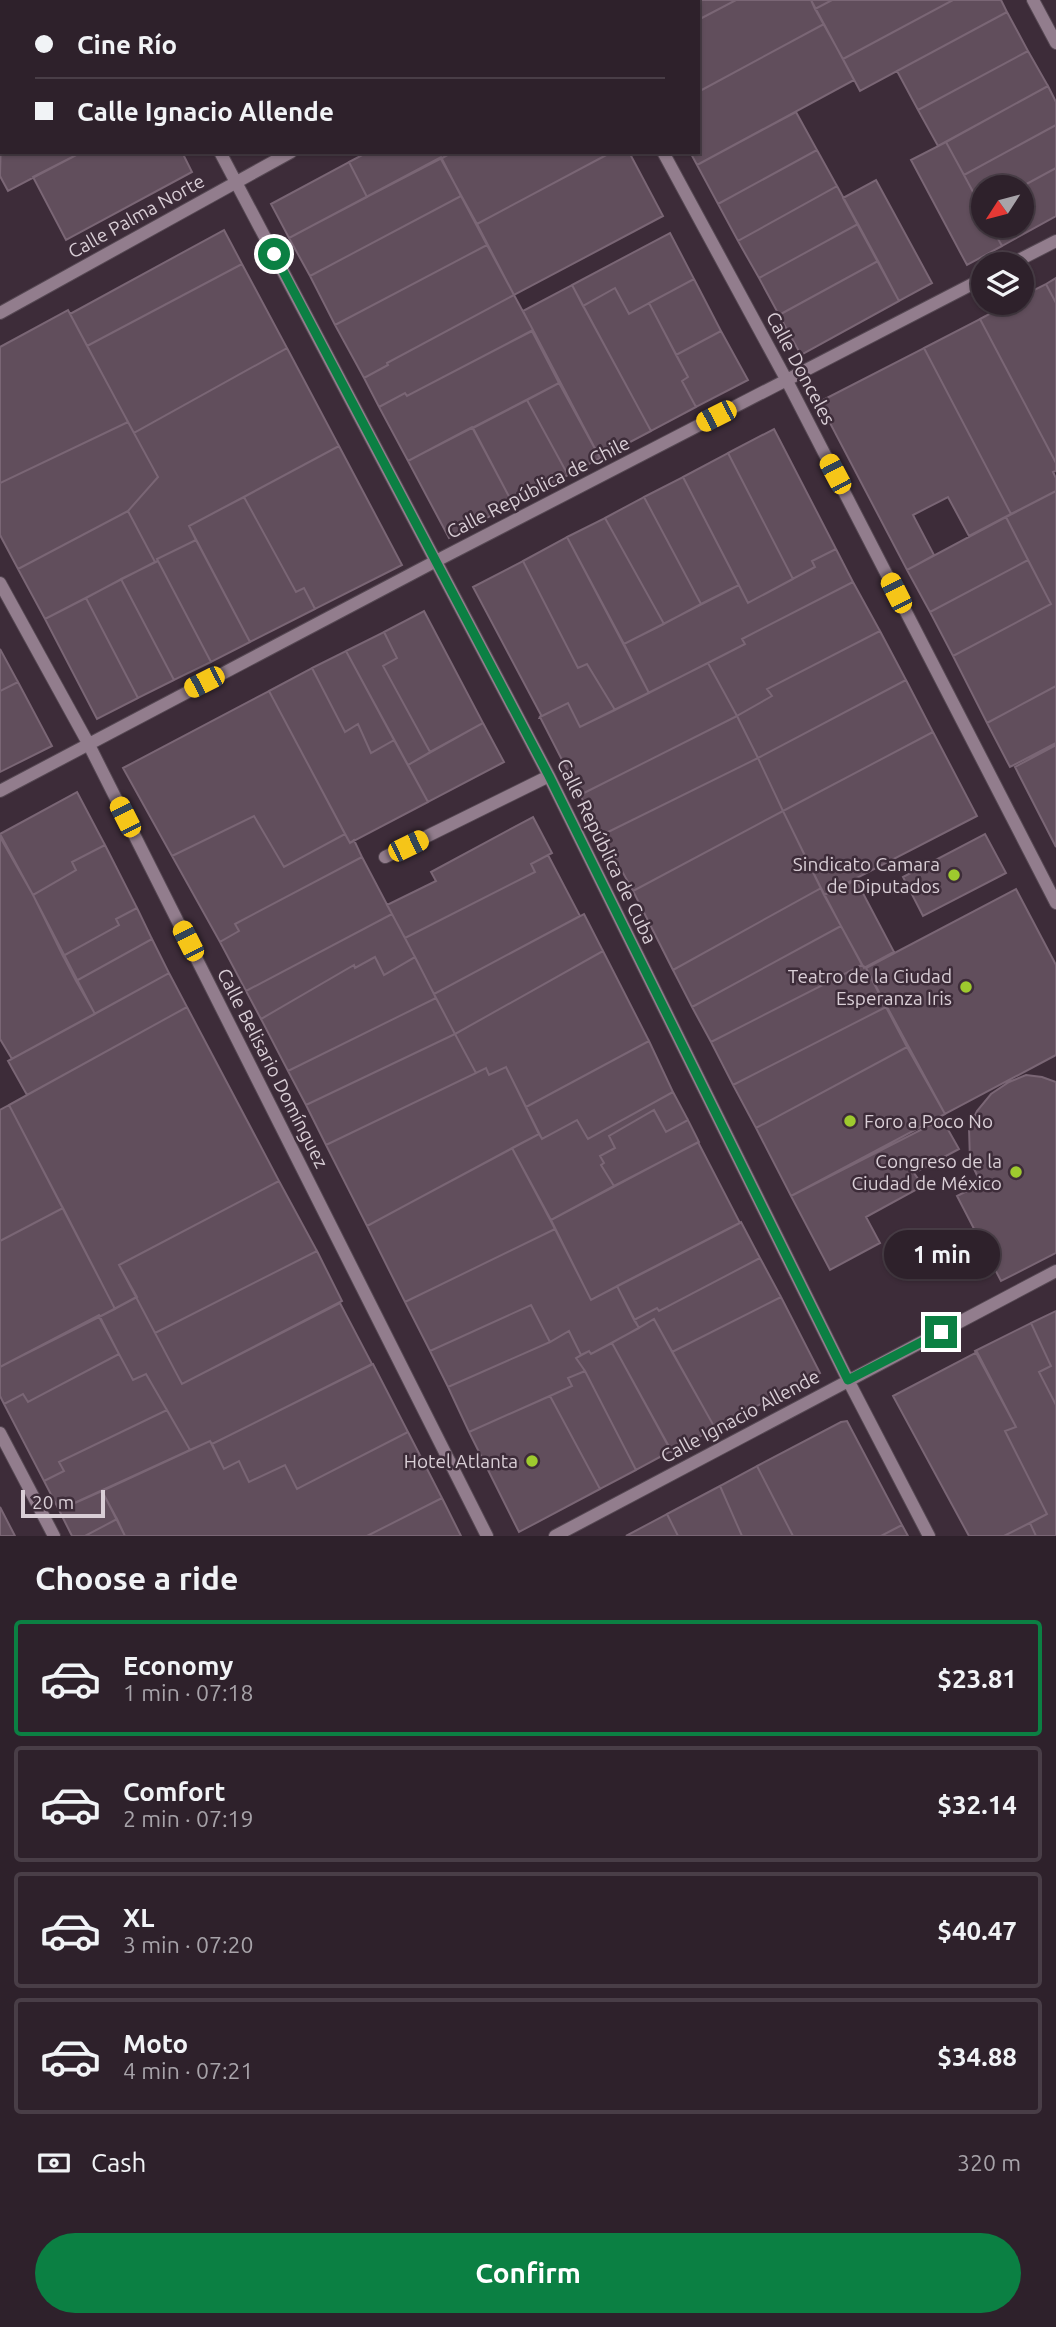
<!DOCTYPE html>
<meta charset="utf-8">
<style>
:root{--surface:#2e212b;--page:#3a2e37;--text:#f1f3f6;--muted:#a7a3a9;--line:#493e47;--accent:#0b8043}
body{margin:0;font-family:Ubuntu,sans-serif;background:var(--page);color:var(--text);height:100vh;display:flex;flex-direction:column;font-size:26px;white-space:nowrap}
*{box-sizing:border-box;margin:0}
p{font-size:23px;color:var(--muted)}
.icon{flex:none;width:38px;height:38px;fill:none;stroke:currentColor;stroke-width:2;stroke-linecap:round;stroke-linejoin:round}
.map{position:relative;height:1536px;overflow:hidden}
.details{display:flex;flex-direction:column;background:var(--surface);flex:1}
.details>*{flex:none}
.top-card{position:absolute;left:0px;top:0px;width:700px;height:154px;box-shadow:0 2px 5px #0004,0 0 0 2px var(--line);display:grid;align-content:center;height:154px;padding:0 35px;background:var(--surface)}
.needle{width:46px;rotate:234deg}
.fabs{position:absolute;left:971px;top:175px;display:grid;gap:14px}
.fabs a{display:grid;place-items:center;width:63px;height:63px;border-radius:50%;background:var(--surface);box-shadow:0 2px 5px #0004,0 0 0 2px var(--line);font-size:35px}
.scale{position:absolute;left:21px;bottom:18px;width:84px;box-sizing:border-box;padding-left:7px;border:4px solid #d9ced6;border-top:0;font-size:19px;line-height:24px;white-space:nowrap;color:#d9ced6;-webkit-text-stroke:5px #3d2c39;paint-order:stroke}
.end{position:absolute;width:32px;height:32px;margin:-16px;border:9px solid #0b8043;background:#fff;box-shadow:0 0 0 4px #fff}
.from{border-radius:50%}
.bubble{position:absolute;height:49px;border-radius:24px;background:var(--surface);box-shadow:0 2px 5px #0004,0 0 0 2px var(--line);font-size:23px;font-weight:600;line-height:49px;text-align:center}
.car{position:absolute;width:21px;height:42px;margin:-21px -10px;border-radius:9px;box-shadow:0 0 5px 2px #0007;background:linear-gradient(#f5c518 24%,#345 0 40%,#f5c518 0 76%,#345 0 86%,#f5c518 0)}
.top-card b{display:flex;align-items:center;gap:24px;height:66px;font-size:26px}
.top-card b+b{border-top:2px solid var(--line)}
.top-card i{width:18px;height:18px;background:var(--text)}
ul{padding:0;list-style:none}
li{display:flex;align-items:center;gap:21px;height:116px;margin:0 14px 10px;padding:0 21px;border:4px solid var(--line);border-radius:7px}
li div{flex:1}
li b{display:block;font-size:26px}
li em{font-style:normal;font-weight:600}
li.selected{border-color:var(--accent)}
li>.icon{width:63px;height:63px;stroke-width:1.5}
h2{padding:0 35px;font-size:32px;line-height:84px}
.pay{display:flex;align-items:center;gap:18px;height:77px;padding:0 35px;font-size:26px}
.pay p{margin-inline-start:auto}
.cta{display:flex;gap:14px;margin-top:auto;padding:14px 35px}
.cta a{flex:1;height:80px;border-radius:42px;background:var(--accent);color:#fff;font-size:28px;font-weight:600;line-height:80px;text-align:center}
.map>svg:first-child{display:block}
</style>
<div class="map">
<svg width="1056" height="1536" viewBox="0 0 1056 1536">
<rect width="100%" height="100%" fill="#3d2c39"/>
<path fill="#614e5c" stroke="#7a6675" stroke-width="2" d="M0 0H100L101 1 2 2V30Z
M162 0H197L198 2H163Z
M197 0H356L357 2H198Z
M383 0H509L379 2Z
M646 0H736L698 20V2H642Z
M736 0H811L824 24 698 92V20Z
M811 0H832L815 9Z
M832 0H953L843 59 815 9Z
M953 0H1001L1007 12 860 91 843 59Z
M1007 12 1028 51 918 110 897 71Z
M824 24 854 80 697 165 690 152H698V92Z
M0 27 2 30 0 97Z
M1028 51 1048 86 938 146 918 110Z
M1048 86 1056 102V125L964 175 946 142Z
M2 96V152H82L8 191 0 176Z
M796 112 817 150 718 204 697 165Z
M1056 125V168L1021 187H984L982 209 964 175Z
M946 142 984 212V226H991L1002 246 967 265 911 160Z
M817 150 837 186 738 241 718 204Z
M82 152H182L192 172 66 240 33 177Z
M368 152H446L448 155 367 197 349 162Z
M453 152H612L477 224 441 159Z
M612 152H629L663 216 514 295 477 224Z
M441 157 461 196 310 276 289 238Z
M349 162 367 197 289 238 271 204Z
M1056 168V216L1002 246 991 226H1022L1021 187Z
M876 180 932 283 899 301 843 198Z
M837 186 858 224 759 278 738 241Z
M461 196 487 245 335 325 310 276Z
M858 224 878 261 779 315 759 278Z
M224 230 242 264 87 346 70 314Z
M670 233 694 279 629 314 615 288 583 306 572 285Z
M487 245 514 295 387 363 388 365 364 378 335 325Z
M878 261 899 301 801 355 779 315Z
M242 264 287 348 134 433 87 346Z
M1056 278V303L1046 284Z
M694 279 721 331 676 355 649 303Z
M1046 284 1056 303V463L980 319 1010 303H1022V296Z
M572 285 651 431 600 458 523 311Z
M615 288 629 314 649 303 688 377 682 381 696 407 651 431 583 306Z
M514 295 533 330 407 396 405 393 379 407 364 378 388 365 387 363Z
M68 310 128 422 0 483V347Z
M980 319 1056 463V471L1053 472 1056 478V491L1011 514 924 348Z
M532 331 559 383 408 461 379 407 405 393 407 396Z
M721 331 748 380 696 407 682 381 688 377 676 355Z
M287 348 339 446 189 526 196 540 157 559 158 561 155 562 128 511 158 477 134 433Z
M924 348 1011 514 969 536 948 497 913 515 934 555 907 570 819 402Z
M559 383 600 458 568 475 527 400Z
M527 400 568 475 513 504 473 428Z
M128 422 158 477 128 511 18 569 0 535V483Z
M472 427 513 504 449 538 408 461Z
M774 429 836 549 812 561 815 567 793 579 728 453Z
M339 446 402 565 315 609 304 588 296 592 244 497Z
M728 453 793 579 748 603 683 477Z
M683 477 739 585 701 604 644 497Z
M1056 491V686L987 723 953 656 1051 604 1006 517Z
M244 497 296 592 304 588 315 609 250 642 189 526Z
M644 497 701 604 664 624 605 518Z
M128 511 155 562 45 619 18 569Z
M1006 517 1028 560 930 612 907 570Z
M605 518 664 624 624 644 567 537Z
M567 537 649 693 615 710 587 664 578 668 523 561Z
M196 540 250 642 211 662 157 559Z
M836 549 853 582 742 639 745 644 649 693 624 644 739 585 748 603 815 567 812 561Z
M1028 560 1051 604 953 656 930 612Z
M158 561 211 662 174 680 121 579Z
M523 561 578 668 587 664 615 710 580 727 568 703 540 717 541 715 473 587Z
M121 579 174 680 138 698 86 598Z
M853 582 880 631 767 689 772 696 737 716 708 663 745 644 742 639Z
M86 598 138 698 97 719 45 619Z
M424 611 483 723 430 752 383 666 397 658 384 632Z
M880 631 906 680 758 758 737 716 772 696 767 689Z
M384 632 397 658 383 666 430 752 408 765 346 651Z
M0 649 18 682 0 691Z
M346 651 394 740 371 753 358 724 345 732 312 668Z
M708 663 737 716 580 795 540 717 568 703 580 727Z
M312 668 345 732 358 724 371 753 394 740 428 802 350 843 269 691Z
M906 680 933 732 783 811 758 758Z
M18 682 52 746 0 772V691Z
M1056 686V743L1010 767 987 723Z
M269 691 345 834 284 867 254 816 172 856 123 768Z
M737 716 758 758 602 835 580 795Z
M483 723 504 762 428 802 408 765Z
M933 732 977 816 824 895 783 811Z
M1056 745V847L1015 767Z
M758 758 783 811 633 891 602 835Z
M77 792 105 845 72 862 76 870 33 895 0 834Z
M783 811 821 888 673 970 633 891Z
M254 816 284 867 345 834 350 843 354 840 362 857 235 924 239 931 220 942 172 856Z
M533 817 552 853 531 864 535 872 405 938 387 905 436 881 431 872Z
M985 834 1006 873 923 916 903 877Z
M0 837 33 895 95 1014 12 1059 0 1039Z
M105 845 137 908 116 919 119 925 63 956 33 895 76 870 72 862Z
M548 855 580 916 434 994 405 938 535 872 531 864Z
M362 857 392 914 246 991 220 942 239 931 235 924Z
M856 880 894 952 864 968 824 895Z
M821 888 841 926 692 1007 673 970Z
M1016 889 1056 965V1055L945 1114 866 968Z
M137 908 152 939 76 981 63 956 119 925 116 919Z
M392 914 415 957 384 975 375 957 355 968 354 965 261 1019 246 991Z
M584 914 603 951 455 1034 434 994Z
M841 926 862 965 711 1042 692 1007Z
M152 939 169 973 95 1014 76 981Z
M603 951 649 1041 526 1107 506 1067 489 1075 486 1068 476 1073 455 1034Z
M375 957 384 975 415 957 436 998 288 1071 261 1019 354 965 355 968Z
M862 965 866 968 886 1007 733 1085 711 1042Z
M169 973 187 1007 27 1095 8 1061Z
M436 998 455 1034 306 1105 288 1071Z
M187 1007 279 1181 119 1265 137 1297 115 1309 9 1105Z
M886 1007 907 1047 756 1128 733 1085Z
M455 1034 476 1073 326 1145 306 1105Z
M649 1041 673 1092 588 1139 577 1120 542 1139 526 1107Z
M907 1047 945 1114 791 1196 756 1128Z
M506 1067 539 1134 367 1226 326 1145 486 1068 489 1075Z
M1026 1075 1042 1077 1056 1082V1253L1001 1281 957 1196 981 1184 970 1160 969 1128 977 1111 991 1094 1009 1082Z
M673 1092 688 1120 666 1132 654 1110 609 1136 615 1148 600 1156 604 1163 601 1165 614 1186 551 1220 512 1148 539 1134 542 1139 577 1120 588 1139Z
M9 1105 63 1208 0 1241V1110Z
M654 1110 666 1132 688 1120 699 1142 614 1186 601 1165 604 1163 600 1156 615 1148 609 1136Z
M942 1119 959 1149 914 1173 923 1186 866 1217 880 1243 830 1270 791 1196Z
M698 1142 740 1223 591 1300 551 1220Z
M512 1148 555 1229 405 1302 367 1226Z
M279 1181 317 1251 155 1333 119 1265Z
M63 1208 115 1309 0 1367V1241Z
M741 1222 760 1258 659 1311 657 1308 634 1320 617 1286Z
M555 1229 591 1300 617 1286 639 1328 591 1354 589 1351 581 1355 569 1331 550 1342 531 1305 430 1351 405 1302Z
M317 1251 342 1301 182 1384 155 1333Z
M760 1258 781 1297 672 1352 654 1319 639 1328 634 1320 657 1308 659 1311Z
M136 1297 182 1384 340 1303 372 1364 212 1444 210 1441 190 1450 146 1374 133 1380 99 1317Z
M781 1297 820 1373 715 1428 672 1352Z
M531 1305 550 1342 448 1387 430 1351Z
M1056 1311V1405L1039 1372 1051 1366 1031 1323Z
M99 1315 119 1354 28 1402 23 1394 4 1404 0 1396V1367Z
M654 1319 715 1428 672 1452 612 1343Z
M1031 1323 1051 1366 1039 1372 1056 1405V1536H1036L1030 1523 1047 1514 1005 1431 1016 1427 975 1351Z
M569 1331 581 1355 576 1358 585 1371 568 1378 572 1386 469 1432 448 1387 550 1342Z
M612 1343 671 1451 636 1470 585 1371 576 1358 589 1351 591 1354Z
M977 1352 1016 1427 1005 1431 1047 1514 1004 1536H969L893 1396Z
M119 1354 133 1380 146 1374 167 1410 59 1462 64 1471 44 1481 4 1404 23 1394 28 1402Z
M373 1364 408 1432 297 1489 285 1465 249 1482 239 1461 224 1469 212 1444Z
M585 1371 636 1470 600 1489 550 1396 572 1386 568 1378Z
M550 1396 600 1489 519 1532 469 1432Z
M167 1410 190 1450 59 1510 44 1481 64 1471 59 1462Z
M847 1421 902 1525 881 1536H793L757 1466 841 1422Z
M408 1432 442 1498 367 1536H125L102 1491 210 1441 224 1469 239 1461 249 1482 285 1465 297 1489Z
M757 1466 793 1536H742L720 1486Z
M720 1486 742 1536H678L667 1514Z
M102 1491 117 1519 85 1536H72L59 1510Z
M442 1498 461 1536H367Z
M0 1507 15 1536H0Z
M667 1514 678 1536H626Z
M117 1519 125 1536H85Z
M1030 1523 1036 1536H1004Z
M902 1525 908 1536H881Z"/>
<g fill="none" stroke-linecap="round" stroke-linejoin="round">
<g stroke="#564853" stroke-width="14">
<path id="minor" d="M136 0 137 2
M581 0 582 2
M1033 0 1056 43
M554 2 557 0
M220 152 549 776 848 1380 929 1536
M663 152 786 379 1056 903
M1011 264 1056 241
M0 313 291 152
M0 583 88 743 487 1536
M0 791 436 561 984 278
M385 857 549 776
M0 1433 54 1536
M555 1536 1056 1271"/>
</g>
<use href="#minor" stroke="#927d8d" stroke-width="12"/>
</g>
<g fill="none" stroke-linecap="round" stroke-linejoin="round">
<path stroke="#0b8043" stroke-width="9" d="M274 254 549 776 848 1380 941 1332"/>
</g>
<g fill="#9eca2e" stroke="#3d2c39" stroke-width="2.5">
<circle cx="954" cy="875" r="7"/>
<circle cx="966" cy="987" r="7"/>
<circle cx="850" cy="1121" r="7"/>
<circle cx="1016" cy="1172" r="7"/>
<circle cx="532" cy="1461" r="7"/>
</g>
<g text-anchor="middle" stroke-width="5" stroke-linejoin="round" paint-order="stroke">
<g font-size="19" fill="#d9ced6" stroke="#3d2c39">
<text transform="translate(136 216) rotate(-29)" y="7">Calle Palma Norte</text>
<text transform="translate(801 368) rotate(62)" y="7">Calle Donceles</text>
<text transform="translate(538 487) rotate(-27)" y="7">Calle República de Chile</text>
<text transform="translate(607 851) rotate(64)" y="7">Calle República de Cuba</text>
<text transform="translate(273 1068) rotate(63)" y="7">Calle Belisario Domínguez</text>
<text transform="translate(740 1416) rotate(-28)" y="7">Calle Ignacio Allende</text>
</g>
<g font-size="19" fill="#d9ced6" stroke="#3d2c39" text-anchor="end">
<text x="940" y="871">Sindicato Camara<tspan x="940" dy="22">de Diputados</tspan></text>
<text x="952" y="983">Teatro de la Ciudad<tspan x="952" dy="22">Esperanza Iris</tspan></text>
<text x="864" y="1128" text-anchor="start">Foro a Poco No</text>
<text x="1002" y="1168">Congreso de la<tspan x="1002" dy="22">Ciudad de México</tspan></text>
<text x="518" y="1468">Hotel Atlanta</text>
</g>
</g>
</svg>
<div class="fabs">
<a><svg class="needle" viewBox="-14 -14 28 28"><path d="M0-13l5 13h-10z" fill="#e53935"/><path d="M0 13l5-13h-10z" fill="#a7a3a9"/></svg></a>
<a><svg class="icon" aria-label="layers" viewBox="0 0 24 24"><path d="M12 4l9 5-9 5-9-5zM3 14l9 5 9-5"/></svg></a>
</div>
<div class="scale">20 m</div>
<i class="end from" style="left:274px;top:254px"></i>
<i class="end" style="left:941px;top:1332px"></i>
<div class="bubble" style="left:884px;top:1230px;width:116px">1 min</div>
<i class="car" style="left:716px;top:416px;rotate:243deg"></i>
<i class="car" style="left:835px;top:474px;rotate:332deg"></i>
<i class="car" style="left:896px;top:593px;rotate:333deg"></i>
<i class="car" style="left:204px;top:682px;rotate:243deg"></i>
<i class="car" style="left:125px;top:817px;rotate:333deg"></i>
<i class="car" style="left:408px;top:846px;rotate:64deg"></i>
<i class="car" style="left:188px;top:941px;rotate:333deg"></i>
<div class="top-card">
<b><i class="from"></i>Cine Río</b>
<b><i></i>Calle Ignacio Allende</b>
</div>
</div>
<section class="details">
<h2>Choose a ride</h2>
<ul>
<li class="selected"><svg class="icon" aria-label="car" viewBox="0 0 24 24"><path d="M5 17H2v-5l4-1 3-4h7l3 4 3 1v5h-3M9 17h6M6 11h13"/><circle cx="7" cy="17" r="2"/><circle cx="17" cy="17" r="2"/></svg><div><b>Economy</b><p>1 min · 07:18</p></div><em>$23.81</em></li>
<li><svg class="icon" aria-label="car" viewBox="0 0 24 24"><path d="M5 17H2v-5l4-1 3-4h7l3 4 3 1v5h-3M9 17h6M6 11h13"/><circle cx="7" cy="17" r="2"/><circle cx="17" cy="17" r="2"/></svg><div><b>Comfort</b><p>2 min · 07:19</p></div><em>$32.14</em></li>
<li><svg class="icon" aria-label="car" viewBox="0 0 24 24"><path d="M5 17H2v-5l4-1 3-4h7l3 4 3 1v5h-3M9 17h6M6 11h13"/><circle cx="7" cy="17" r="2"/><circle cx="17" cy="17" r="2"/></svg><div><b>XL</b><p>3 min · 07:20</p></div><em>$40.47</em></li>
<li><svg class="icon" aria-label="car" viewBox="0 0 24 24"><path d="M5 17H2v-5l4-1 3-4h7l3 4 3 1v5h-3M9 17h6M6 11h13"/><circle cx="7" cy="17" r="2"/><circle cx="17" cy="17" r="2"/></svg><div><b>Moto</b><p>4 min · 07:21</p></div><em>$34.88</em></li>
</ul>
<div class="pay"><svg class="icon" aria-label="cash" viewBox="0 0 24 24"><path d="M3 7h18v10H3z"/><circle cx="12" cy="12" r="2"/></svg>Cash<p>320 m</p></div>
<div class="cta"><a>Confirm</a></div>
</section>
